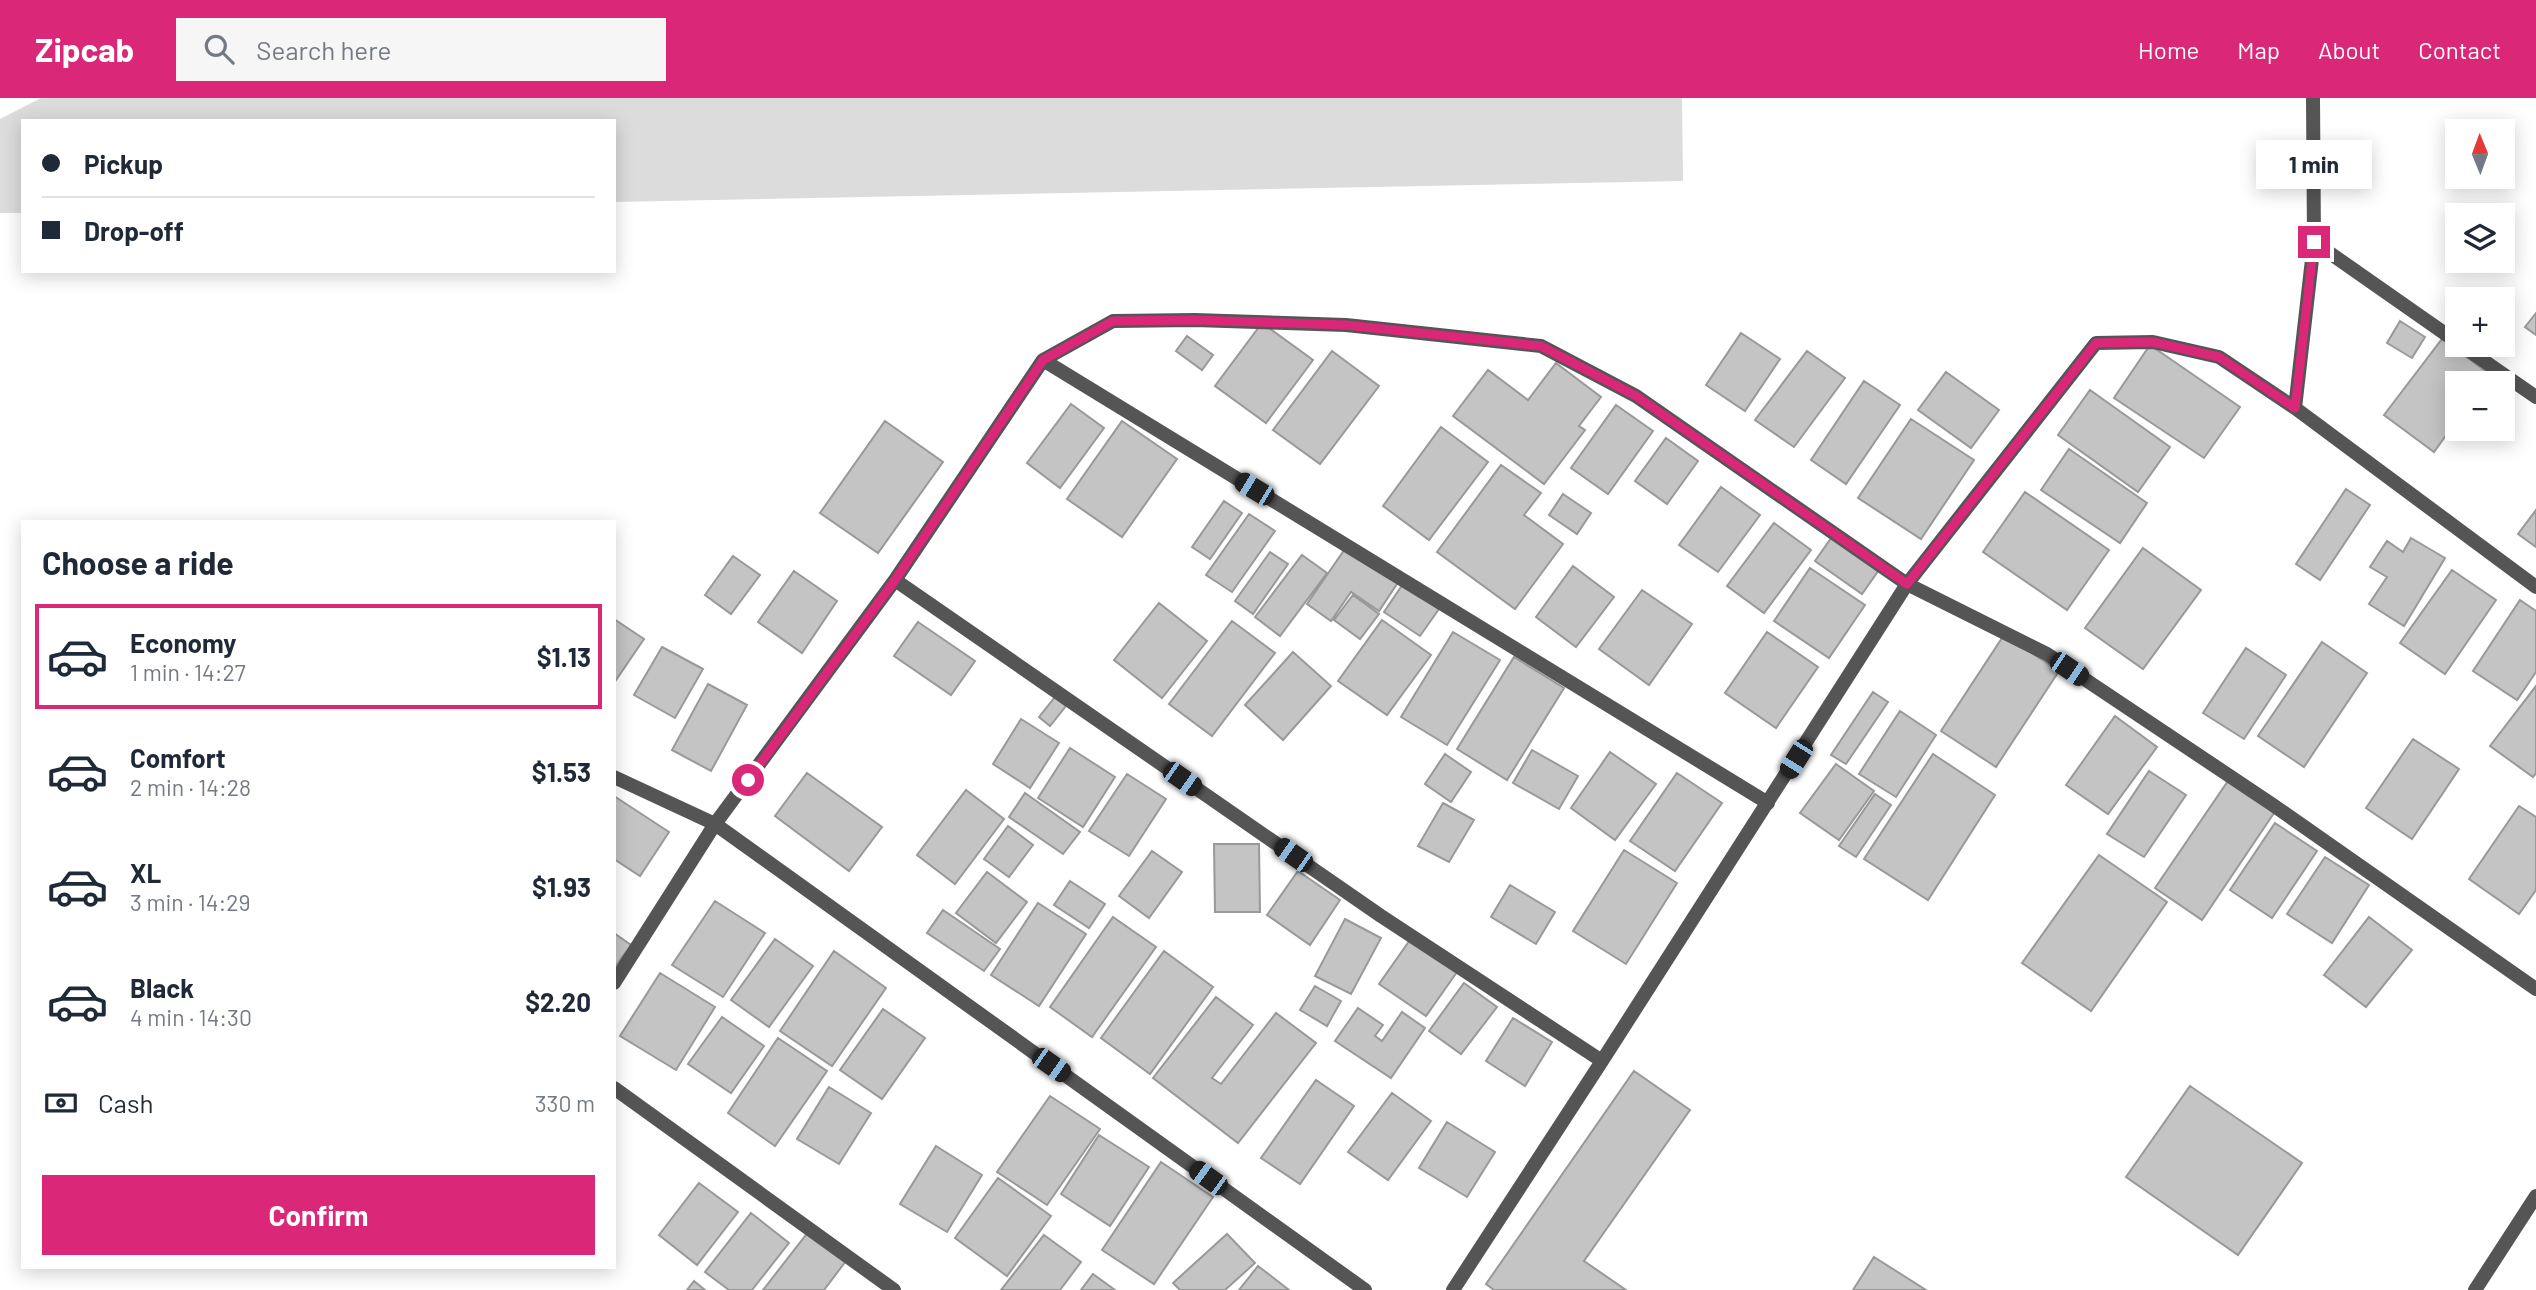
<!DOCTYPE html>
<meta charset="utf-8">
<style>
:root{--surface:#fff;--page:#f6f6f7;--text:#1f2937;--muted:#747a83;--line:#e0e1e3;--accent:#db2777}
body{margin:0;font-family:Barlow,sans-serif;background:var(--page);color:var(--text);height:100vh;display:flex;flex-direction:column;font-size:26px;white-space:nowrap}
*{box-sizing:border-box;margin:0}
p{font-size:23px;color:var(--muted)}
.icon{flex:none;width:38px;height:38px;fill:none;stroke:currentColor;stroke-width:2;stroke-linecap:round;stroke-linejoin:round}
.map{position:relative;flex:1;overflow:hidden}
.sheet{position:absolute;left:21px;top:422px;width:595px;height:749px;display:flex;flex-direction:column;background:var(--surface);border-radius:0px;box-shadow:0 4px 18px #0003}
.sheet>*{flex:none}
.hud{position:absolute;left:21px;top:21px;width:595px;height:154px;border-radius:0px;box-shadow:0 4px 18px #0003;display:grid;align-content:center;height:154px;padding:0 21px;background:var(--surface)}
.needle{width:46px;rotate:359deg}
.tools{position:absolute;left:2445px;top:21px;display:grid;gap:14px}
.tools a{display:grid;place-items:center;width:70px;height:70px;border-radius:0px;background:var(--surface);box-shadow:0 4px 18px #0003;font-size:35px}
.end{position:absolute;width:32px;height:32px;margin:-16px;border:9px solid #db2777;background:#fff;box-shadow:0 0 0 4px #fff}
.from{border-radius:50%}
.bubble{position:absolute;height:49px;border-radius:0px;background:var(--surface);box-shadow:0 4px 18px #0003;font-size:23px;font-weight:700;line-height:49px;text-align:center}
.car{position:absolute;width:21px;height:42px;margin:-21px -10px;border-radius:9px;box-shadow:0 0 5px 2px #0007;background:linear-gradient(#222 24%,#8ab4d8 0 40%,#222 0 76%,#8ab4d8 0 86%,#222 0)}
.hud b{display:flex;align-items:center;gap:24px;height:66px;font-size:26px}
.hud b+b{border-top:2px solid var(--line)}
.hud i{width:18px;height:18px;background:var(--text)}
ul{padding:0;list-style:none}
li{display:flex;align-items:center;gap:21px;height:105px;margin:0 14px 10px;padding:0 7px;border:4px solid transparent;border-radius:0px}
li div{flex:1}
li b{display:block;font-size:26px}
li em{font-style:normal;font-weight:700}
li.active{border-color:var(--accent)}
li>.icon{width:63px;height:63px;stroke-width:1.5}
h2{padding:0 21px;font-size:32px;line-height:84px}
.pay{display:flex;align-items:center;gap:18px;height:77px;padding:0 21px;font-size:26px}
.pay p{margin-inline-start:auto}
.cta{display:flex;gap:14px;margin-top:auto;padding:14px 21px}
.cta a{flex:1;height:80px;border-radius:0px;background:var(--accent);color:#fff;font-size:28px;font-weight:700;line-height:80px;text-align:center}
header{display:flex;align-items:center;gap:42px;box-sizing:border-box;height:98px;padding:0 35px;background:var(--accent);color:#fff}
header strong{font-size:33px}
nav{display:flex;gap:38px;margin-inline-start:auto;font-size:24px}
.search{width:490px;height:63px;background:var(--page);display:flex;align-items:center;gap:18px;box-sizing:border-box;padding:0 24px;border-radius:0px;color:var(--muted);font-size:26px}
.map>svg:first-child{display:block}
</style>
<header>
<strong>Zipcab</strong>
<div class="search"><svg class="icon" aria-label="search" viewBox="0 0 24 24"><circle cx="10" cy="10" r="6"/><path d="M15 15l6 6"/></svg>Search here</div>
<nav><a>Home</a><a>Map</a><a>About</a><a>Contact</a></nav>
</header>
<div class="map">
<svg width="2536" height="1192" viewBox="0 0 2536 1192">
<rect width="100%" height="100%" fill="#fff"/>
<path fill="#dcdcdc" d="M41 0H1682L1683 83 614 104V23H23V115H0V21Z"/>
<path fill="#c4c4c4" stroke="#999" stroke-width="2" d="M2536 215V237L2525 229Z
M2400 223 2425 239 2412 260 2387 245Z
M1262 225 1313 262 1266 325 1215 288Z
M1741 235 1780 261 1745 313 1706 287Z
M1187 238 1213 257 1202 272 1176 253Z
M2442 241 2491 277 2485 285H2457V322L2434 354 2384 317Z
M2150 247 2240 309 2204 360 2114 300Z
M1332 253 1379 288 1320 366 1273 332Z
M1807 253 1845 280 1794 349 1755 322Z
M1556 265 1601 299 1579 328 1585 332 1544 386 1453 318 1488 272 1528 302Z
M1946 274 1999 312 1971 350 1918 312Z
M1864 283 1900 307 1846 386 1811 362Z
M2090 292 2170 349 2138 394 2058 337Z
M1071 306 1104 330 1060 390 1027 365Z
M1616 307 1653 333 1608 396 1571 370Z
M1911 321 1974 362 1921 441 1858 400Z
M885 323 943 364 878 455 820 415Z
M1122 323 1177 361 1122 439 1067 401Z
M1441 329 1488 364 1429 442 1383 408Z
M1666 340 1698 363 1667 406 1635 383Z
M2069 351 2147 405 2120 445 2041 392Z
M1501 367 1541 395 1524 417 1563 446 1515 511 1437 454Z
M1721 389 1760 417 1718 474 1679 447Z
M2346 391 2370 407 2320 482 2296 466Z
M2025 394 2109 452 2067 512 1983 454Z
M1563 396 1591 415 1577 436 1549 417Z
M1224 403 1242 415 1210 461 1192 449Z
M2536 412V449L2518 436Z
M1249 416 1275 433 1232 494 1206 477Z
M1774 425 1811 452 1764 515 1727 488Z
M1834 436 1881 469 1862 496 1815 463Z
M2411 440 2445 460 2404 528 2369 506 2387 479 2370 469 2387 443 2403 454Z
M1347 448 1399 483 1379 513 1351 494 1331 523 1307 506Z
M2143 450 2201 492 2143 571 2085 530Z
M1270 454 1288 466 1253 516 1235 503Z
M1302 457 1327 475 1280 538 1255 519Z
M733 458 760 477 731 516 705 497Z
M1573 468 1614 499 1576 549 1536 519Z
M1810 470 1865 507 1829 560 1774 523Z
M2452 472 2496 502 2445 576 2400 545Z
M794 473 837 503 802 555 758 524Z
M1403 486 1439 511 1420 538 1384 514Z
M1642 492 1692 526 1649 587 1599 551Z
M1353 497 1379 516 1360 541 1334 522Z
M2520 502 2536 513V574L2517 602 2473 573Z
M1159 505 1207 543 1162 600 1114 562Z
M614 521 644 541 614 585Z
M1382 522 1431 557 1387 617 1338 583Z
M1232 523 1275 555 1212 638 1169 606Z
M918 524 975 563 951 597 894 558Z
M1453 534 1500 562 1447 647 1401 619Z
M1767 534 1818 569 1776 630 1725 595Z
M2004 537 2059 573 1996 669 1941 633Z
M2322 544 2367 575 2304 669 2258 638Z
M662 549 703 571 675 620 634 597Z
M2246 550 2286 577 2244 641 2203 615Z
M1293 554 1331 588 1283 642 1245 607Z
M1514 559 1564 590 1507 682 1457 651Z
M708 586 747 607 711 673 672 652Z
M2536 588V675L2533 679 2490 648Z
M1873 594 1888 604 1846 666 1831 657Z
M1055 599 1066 608 1050 628 1039 619Z
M1900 613 1936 637 1896 699 1859 676Z
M2115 618 2157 649 2108 716 2066 687Z
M1021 621 1059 645 1030 690 993 666Z
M2413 641 2459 671 2412 741 2366 710Z
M1070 650 1115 679 1083 729 1038 700Z
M1532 652 1578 678 1559 711 1513 685Z
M1610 654 1656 686 1615 742 1571 710Z
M1445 656 1471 674 1451 704 1425 686Z
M1933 656 1995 697 1928 802 1864 761Z
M1836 666 1874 693 1839 742 1800 715Z
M2149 673 2186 697 2144 759 2107 736Z
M807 675 882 729 849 773 775 718Z
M1677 675 1722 705 1675 773 1630 743Z
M1127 676 1166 701 1129 758 1089 733Z
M2230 680 2276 712 2202 822 2155 790Z
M966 692 1004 721 955 786 917 757Z
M1025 695 1080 734 1063 756 1009 719Z
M1875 696 1891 707 1856 759 1839 748Z
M614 698 669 734 640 778 614 761Z
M1443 705 1474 722 1449 764 1418 748Z
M2519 708 2536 719V792L2519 816 2469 781Z
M2275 725 2317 753 2272 820 2230 792Z
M1008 728 1033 747 1009 779 984 761Z
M1214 746H1259L1260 814H1215Z
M1624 752 1677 785 1626 866 1573 833Z
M1152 753 1182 774 1149 820 1119 798Z
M2099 757 2167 804 2091 913 2022 865Z
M2325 759 2369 787 2332 845 2287 816Z
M1298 773 1340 802 1310 847 1267 817Z
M987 774 1027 804 996 845 956 815Z
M1070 783 1105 806 1089 830 1054 807Z
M1510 787 1555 814 1536 846 1491 819Z
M715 803 765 835 723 899 672 867Z
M1038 805 1086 836 1039 908 991 877Z
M943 812 1000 851 984 873 927 835Z
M1113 819 1156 849 1092 939 1050 909Z
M2369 819 2412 852 2366 909 2324 877Z
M1345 821 1381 840 1351 896 1315 878Z
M614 835 631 847 614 870Z
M775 841 813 868 769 929 731 902Z
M1410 842 1457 874 1426 918 1379 886Z
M834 853 886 890 832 968 780 933Z
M1164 853 1213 889 1150 976 1101 940Z
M660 875 715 909 676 972 620 938Z
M1464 885 1497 909 1461 956 1429 933Z
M1315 888 1341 903 1327 928 1300 912Z
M1216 899 1253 927 1212 980 1221 986 1276 915 1316 945 1238 1045 1153 980Z
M1358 910 1383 927 1375 938 1382 943 1402 914 1425 930 1391 980 1335 943Z
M883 911 925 940 882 1001 840 972Z
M722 919 764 948 731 995 688 966Z
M1513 920 1552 944 1525 988 1486 963Z
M778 940 827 973 775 1048 728 1015Z
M1634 973 1690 1012 1584 1163 1626 1192H1494L1486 1186Z
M1316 982 1354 1008 1300 1086 1261 1060Z
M2190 988 2302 1065 2238 1157 2126 1079Z
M829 989 871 1015 839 1066 797 1041Z
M1392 995 1431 1023 1388 1082 1348 1054Z
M1050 998 1100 1031 1047 1107 997 1074Z
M1447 1024 1495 1054 1467 1099 1419 1070Z
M1099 1037 1149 1069 1110 1128 1061 1096Z
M936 1048 982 1077 947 1134 900 1106Z
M1161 1064 1213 1099 1154 1186 1102 1152Z
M998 1080 1051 1118 1007 1178 955 1140Z
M699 1085 738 1114 697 1167 659 1137Z
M751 1115 789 1145 752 1192H729L705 1174Z
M809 1133 846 1163 824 1192H763Z
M1227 1136 1255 1165 1225 1192H1180L1173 1185Z
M1044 1137 1081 1164 1060 1192H1001Z
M1874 1159 1926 1192H1853Z
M1258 1168 1289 1192H1239Z
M1093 1176 1115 1192H1081Z
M694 1183 705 1192H687Z"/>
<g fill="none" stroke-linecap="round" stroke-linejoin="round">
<path stroke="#555" stroke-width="14" d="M2314 144 2457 244
M2461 247 2536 299
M1043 262 1113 223 1195 222 1346 227 1541 248 1636 298 1907 486 2047 556 2273 707 2536 891
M2295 310 2314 144 2313 0
M895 482 1381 818 1602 963
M614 679 715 726 614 885
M614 990 894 1192
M1365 1192 715 726 895 482 1043 262 1768 705
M1453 1192 1602 963 1907 486 2096 245 2153 244 2219 259 2295 310 2536 489
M2475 1192 2536 1098"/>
</g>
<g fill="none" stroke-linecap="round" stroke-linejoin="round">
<path stroke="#db2777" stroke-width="9" d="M748 682 895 482 1043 262 1113 223 1195 222 1346 227 1541 248 1636 298 1907 486 2096 245 2153 244 2219 259 2295 310 2314 144"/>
</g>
</svg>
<div class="tools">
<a><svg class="needle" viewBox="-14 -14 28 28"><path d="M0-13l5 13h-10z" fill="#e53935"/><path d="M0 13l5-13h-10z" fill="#747a83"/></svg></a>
<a><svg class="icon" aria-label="layers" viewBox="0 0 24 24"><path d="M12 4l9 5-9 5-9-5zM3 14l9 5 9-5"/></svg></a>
<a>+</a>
<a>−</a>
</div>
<i class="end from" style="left:748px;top:682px"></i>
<i class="end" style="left:2314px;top:144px"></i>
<div class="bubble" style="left:2256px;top:42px;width:116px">1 min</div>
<i class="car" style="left:1254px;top:391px;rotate:301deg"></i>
<i class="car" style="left:2069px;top:571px;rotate:124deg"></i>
<i class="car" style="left:1796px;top:661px;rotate:212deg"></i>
<i class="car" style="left:1182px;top:681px;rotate:125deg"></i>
<i class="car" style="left:1293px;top:757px;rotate:305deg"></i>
<i class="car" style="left:1051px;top:967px;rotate:125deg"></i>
<i class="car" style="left:1208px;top:1080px;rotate:306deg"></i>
<div class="hud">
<b><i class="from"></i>Pickup</b>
<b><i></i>Drop-off</b>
</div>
<section class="sheet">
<h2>Choose a ride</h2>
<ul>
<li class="active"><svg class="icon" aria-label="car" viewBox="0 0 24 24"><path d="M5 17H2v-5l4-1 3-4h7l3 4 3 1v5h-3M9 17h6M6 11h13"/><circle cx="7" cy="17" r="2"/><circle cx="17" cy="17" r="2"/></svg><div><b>Economy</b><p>1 min · 14:27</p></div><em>$1.13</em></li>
<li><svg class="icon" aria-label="car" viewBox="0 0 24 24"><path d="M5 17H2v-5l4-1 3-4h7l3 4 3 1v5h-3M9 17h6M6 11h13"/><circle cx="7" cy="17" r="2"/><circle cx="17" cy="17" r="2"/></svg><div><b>Comfort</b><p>2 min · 14:28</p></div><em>$1.53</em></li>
<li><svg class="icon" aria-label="car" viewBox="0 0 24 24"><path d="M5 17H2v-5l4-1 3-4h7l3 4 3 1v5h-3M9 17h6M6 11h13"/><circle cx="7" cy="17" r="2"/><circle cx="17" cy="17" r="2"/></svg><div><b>XL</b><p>3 min · 14:29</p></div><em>$1.93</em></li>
<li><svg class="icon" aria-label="car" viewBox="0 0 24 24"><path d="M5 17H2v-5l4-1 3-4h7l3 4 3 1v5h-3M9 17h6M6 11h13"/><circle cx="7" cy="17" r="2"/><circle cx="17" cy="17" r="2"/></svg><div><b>Black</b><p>4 min · 14:30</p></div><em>$2.20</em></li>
</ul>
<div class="pay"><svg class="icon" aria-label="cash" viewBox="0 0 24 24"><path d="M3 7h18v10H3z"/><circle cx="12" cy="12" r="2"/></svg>Cash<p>330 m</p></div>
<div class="cta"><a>Confirm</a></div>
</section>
</div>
